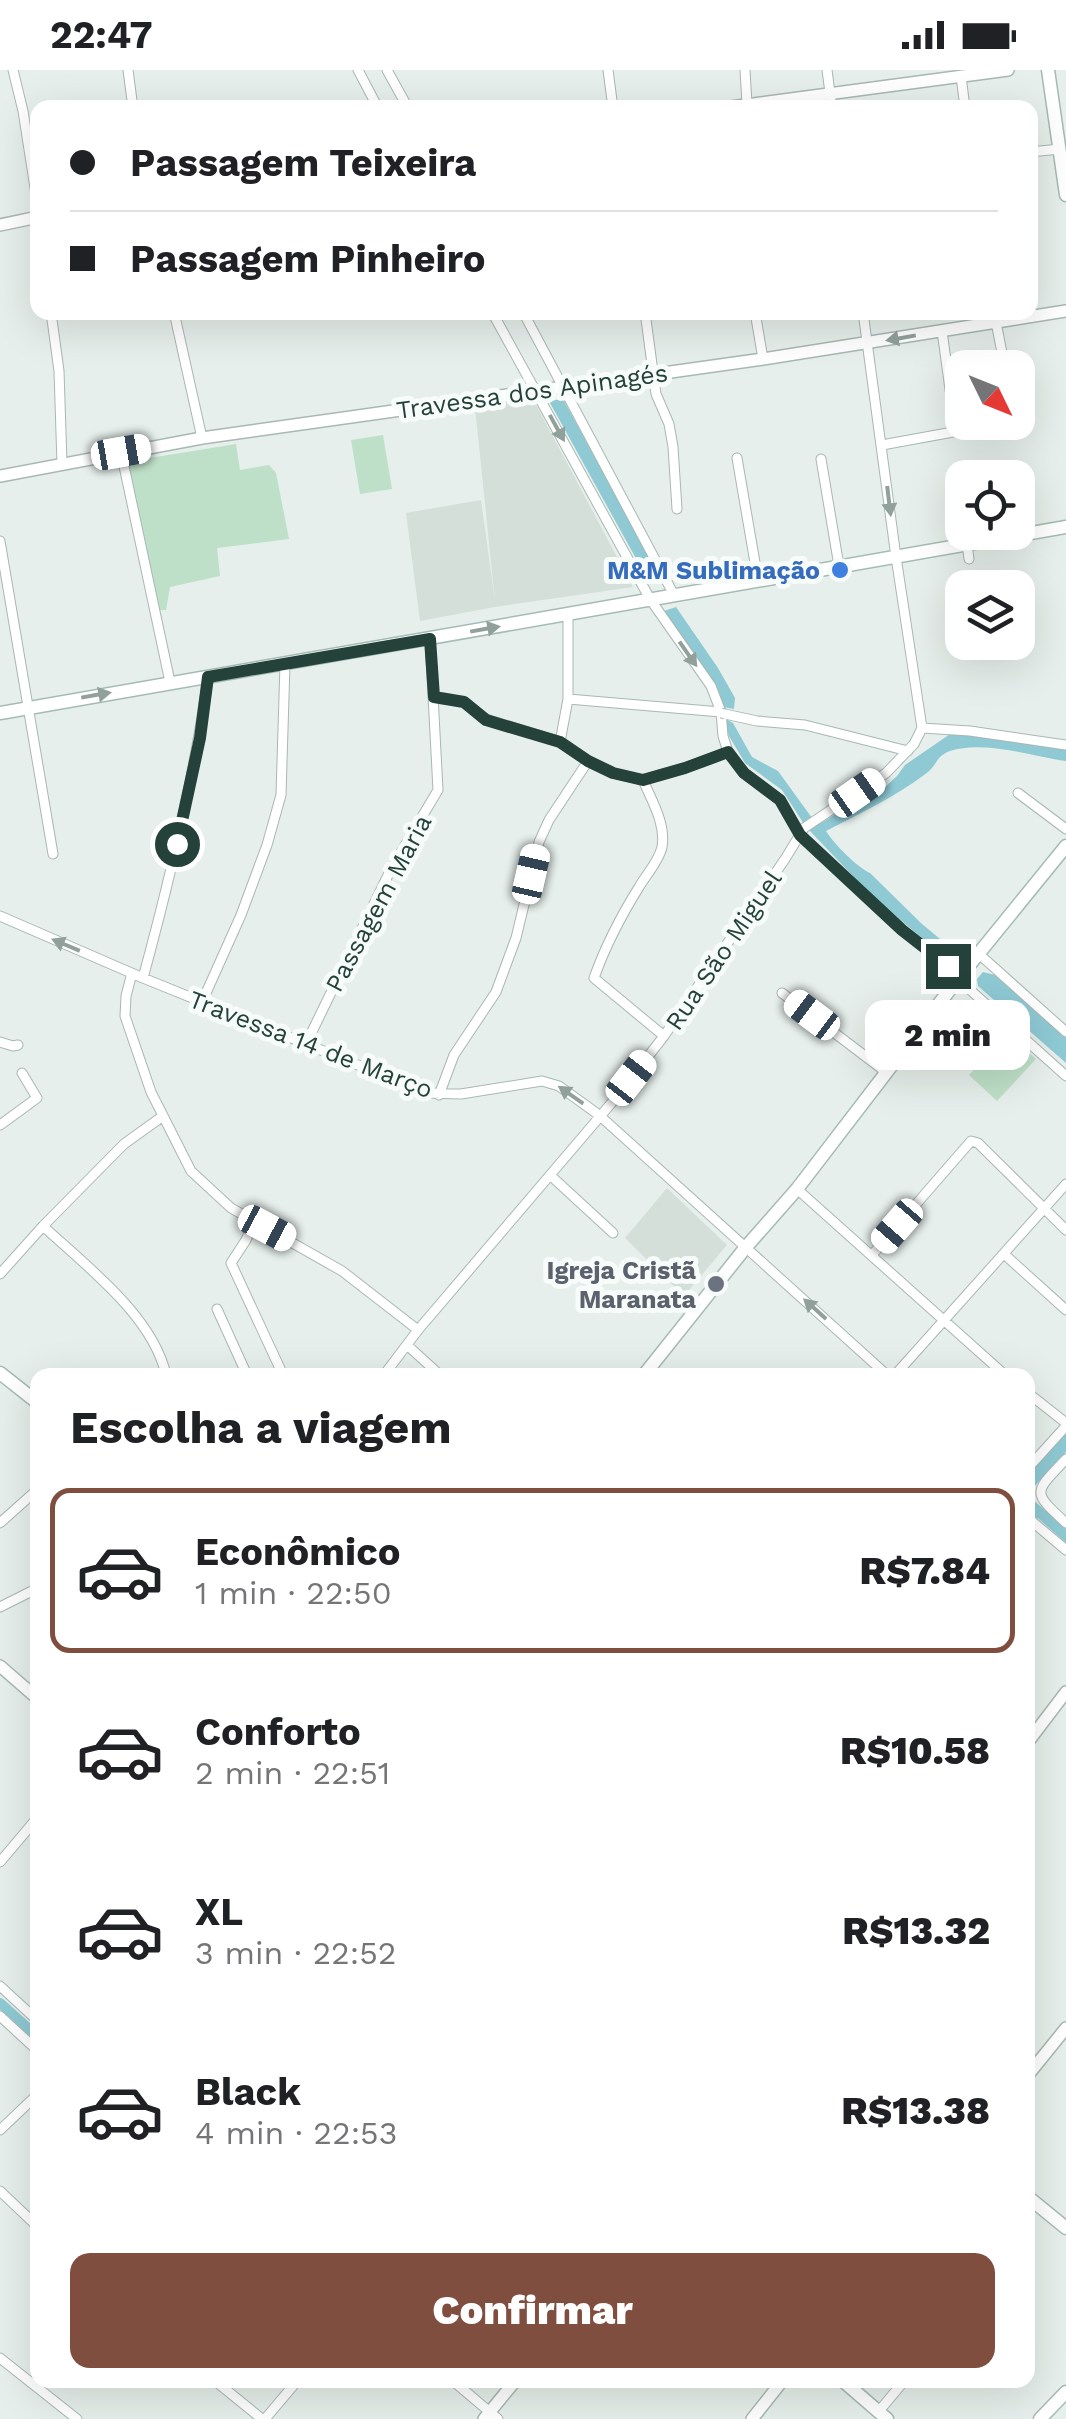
<!DOCTYPE html>
<html lang="pt">
<meta charset="utf-8">
<style>
:root{--surface:#fff;--page:#f2f2f2;--text:#202124;--muted:#757577;--line:#e0e0e0;--accent:#7f4e3f}
body{margin:0;font-family:"Work Sans",sans-serif;background:var(--page);color:var(--text);height:100vh;display:flex;flex-direction:column;font-size:38px;white-space:nowrap}
*{box-sizing:border-box;margin:0}
p{font-size:32px;color:var(--muted)}
.icon{flex:none;width:55px;height:55px;fill:none;stroke:currentColor;stroke-width:2;stroke-linecap:round;stroke-linejoin:round}
.map{position:relative;flex:1;overflow:hidden}
.side{position:absolute;left:30px;top:1298px;width:1005px;height:1020px;display:flex;flex-direction:column;background:var(--surface);border-radius:20px;box-shadow:0 10px 40px #0002}
.side>*{flex:none}
.top-card{position:absolute;left:30px;top:30px;width:1008px;height:220px;border-radius:20px;box-shadow:0 10px 40px #0002;display:grid;align-content:center;height:220px;padding:0 40px;background:var(--surface)}
.needle{width:65px;rotate:133deg}
.fabs{position:absolute;left:945px;top:280px;display:grid;gap:20px}
.fabs a{display:grid;place-items:center;width:90px;height:90px;border-radius:20px;background:var(--surface);box-shadow:0 10px 40px #0002;font-size:50px}
.end{position:absolute;width:45px;height:45px;margin:-22px;border:12px solid #24423a;background:#fff;box-shadow:0 0 0 5px #fff}
.from{border-radius:50%}
.bubble{position:absolute;height:70px;border-radius:20px;background:var(--surface);box-shadow:0 10px 40px #0002;font-size:32px;font-weight:800;line-height:70px;text-align:center}
.car{position:absolute;width:30px;height:60px;margin:-30px -15px;border-radius:12px;box-shadow:0 0 8px 2px #0007;background:linear-gradient(#fff 24%,#345 0 40%,#fff 0 76%,#345 0 86%,#fff 0)}
.top-card b{display:flex;align-items:center;gap:35px;height:95px;font-size:38px}
.top-card b+b{border-top:2px solid var(--line)}
.top-card i{width:25px;height:25px;background:var(--text)}
ul{padding:0;list-style:none}
li{display:flex;align-items:center;gap:30px;height:165px;margin:0 20px 15px;padding:0 20px;border:5px solid transparent;border-radius:20px}
li div{flex:1}
li b{display:block;font-size:38px}
li em{font-style:normal;font-weight:800}
li.active{border-color:var(--accent)}
li>.icon{width:90px;height:90px;stroke-width:1.5}
h2{padding:0 40px;font-size:45px;line-height:120px}
.primary-button{display:flex;gap:20px;margin-top:auto;padding:20px 40px}
.primary-button a{flex:1;height:115px;border-radius:20px;background:var(--accent);color:#fff;font-size:40px;font-weight:800;line-height:115px;text-align:center}
.status{display:flex;justify-content:space-between;align-items:center;height:70px;padding:0 50px;background:var(--surface);direction:ltr}
.status svg{height:28px;fill:currentColor}
.map>svg:first-child{display:block}
</style>
<div class="status"><b>22:47</b><svg viewBox="0 0 49 12"><path d="M0 12V9h3v3zM5 12V6h3v6zM10 12V3h3v9zM15 12V0h3v12zM26 1h20v11H26zM47 4h2v5h-2z"/></svg></div>
<div class="map">
<svg width="1066" height="2349" viewBox="0 0 1066 2349">
<rect width="100%" height="100%" fill="#e6efeb"/>
<path fill="#d4dfda" d="M533 329 633 517 495 537 420 551 406 443 481 430 495 531 475 337Z
M667 1118 727 1175 684 1226 625 1168Z"/>
<path fill="#bfe0c8" d="M383 365 392 419 360 424 351 370Z
M236 374 240 400 269 395 276 403 289 469 217 478 220 506 170 517 166 540H159L125 392Z
M1008 963 1036 989 997 1031 969 1005Z"/>
<path fill="#8ec9d4" d="M563 329 662 510 649 512 549 331Z
M676 537 718 598 735 628 734 639 723 637 715 614 664 541Z
M724 648 733 653 752 687 778 701 812 748 804 754 782 720 745 693 729 666Z
M953 662 1066 677V691C1033 686 982 670 950 681 936 686 937 695 928 702 897 726 861 743 826 761 834 774 857 797 870 803L922 854 963 888 957 897 874 828 809 760 816 751 821 753 847 737 884 718 897 706 905 695Z
M983 902 995 905 1066 968V993L978 916 977 909Z
M1066 1363V1382L1032 1419 1030 1427 1066 1459V1473L1039 1449 1028 1443V1405Z"/>
<g fill="none" stroke-linecap="round" stroke-linejoin="round">
<path stroke="#8ec9d4" stroke-width="10" d="M0 1933 38 1967"/>
<g stroke="#a8b8b2" stroke-width="11">
<path id="minor" d="M13 0 23 41 38 137
M128 0 133 38
M358 0 378 38
M387 0 408 38
M608 0 613 38
M745 0 747 34
M827 0 832 38
M961 6 965 38
M1030 82 1060 79
M51 242 59 301 62 394
M174 242 202 368
M492 242 650 529 711 616 721 642 723 666 728 682 744 703 780 730 800 765 902 860 948 896
M523 242 674 525
M645 242 656 324 669 354 673 377 677 439
M755 242 763 289
M996 252 1005 298
M882 375 953 362 955 356 942 261
M121 382 170 612
M737 388 758 510
M821 389 839 496
M0 471 53 784
M967 474 969 489
M433 627 464 632 486 649 560 672 588 691 613 703 643 710 685 698 728 682
M568 629 721 642
M725 644 757 651 805 655 908 681
M922 658 970 661 1066 675
M560 672 568 629V545
M643 710C652 731 666 754 662 777 659 791 646 805 639 817 621 846 605 877 594 908L664 966
M1018 723 1066 759
M0 846 143 908 427 1023 461 1024 542 1011 559 1016 599 1045 887 1305
M979 884 1066 962
M132 903 126 926 125 946 151 1022 191 1101 231 1138 342 1201 418 1260
M143 908C170 809 194 709 208 607
M958 909 1066 1006
M782 923 886 1002
M202 932 241 845 267 775 281 725 285 594
M0 972 13 976 18 975
M306 974 391 799 438 720 430 569
M439 1025 454 985 496 922 516 868 539 772 549 750 588 691
M0 1055 37 1028 22 1003
M550 1105 613 1163
M797 1119 1005 1305
M254 1151 246 1170 231 1193 283 1305
M43 1156C86 1196 153 1246 166 1305
M1004 1184 1066 1240
M872 1185 971 1071 978 1073 1066 1160
M0 1204 43 1156 124 1074 163 1046
M217 1239 247 1305
M407 1275 440 1305
M384 1305 418 1260 614 1030 664 966 785 789 804 758 886 703 914 674 922 658 896 487 863 242
M895 1305 1066 1114
M1028 1323 1066 1353
M1066 1389C1034 1423 1031 1421 1066 1453
M1028 1398 1066 1356
M1028 1448 1066 1480
M0 1453 38 1419
M0 1537 38 1518
M0 1792 38 1747
M0 1916 38 1951
M0 1946 38 1981
M0 2060 38 2024
M0 2121 38 2157
M0 2288 77 2349
M214 2310 262 2349
M452 2310 498 2349
M879 2341 905 2310
M265 2349 298 2310"/>
</g>
<g stroke="#a8b8b2" stroke-width="14">
<path id="tertiary" d="M723 38 1008 0
M0 155 38 147
M0 406 202 368 763 289 1066 241
M0 1596 38 1629
M1028 1672 1066 1622
M1028 2005 1066 1958
M484 2349 516 2310
M752 2349 783 2310"/>
</g>
<g stroke="#a4bbb3" stroke-width="15">
<path id="secondary" d="M1048 0 1066 125
M0 643 1066 457
M0 1303 38 1333
M644 1305 746 1177 797 1119 958 909 1066 776
M1028 2127 1066 2158
M842 2310 887 2349
M1040 2349 1066 2322"/>
</g>
<use href="#minor" stroke="#fff" stroke-width="9"/>
<use href="#tertiary" stroke="#fff" stroke-width="11"/>
<use href="#secondary" stroke="#fff" stroke-width="12"/>
<g stroke="#a8b8b2" stroke-width="11" stroke-linecap="butt">
<path id="minor-bridge" d="M721 643 725 644"/>
</g>
<use href="#minor-bridge" stroke="#fff" stroke-width="9"/>
</g>
<defs><path id="oneway-solid" d="M-6-.8H1V-3.2L6.5 0L1 3.2V.8H-6Z" transform="scale(2.5)"/></defs>
<g fill="#92a09c">
<use href="#oneway-solid" transform="translate(901 268) rotate(170)"/>
<use href="#oneway-solid" transform="translate(557 358) rotate(61)"/>
<use href="#oneway-solid" transform="translate(889 431) rotate(83)"/>
<use href="#oneway-solid" transform="translate(485 559) rotate(-10)"/>
<use href="#oneway-solid" transform="translate(688 584) rotate(55)"/>
<use href="#oneway-solid" transform="translate(96 625) rotate(-10)"/>
<use href="#oneway-solid" transform="translate(66 875) rotate(-157)"/>
<use href="#oneway-solid" transform="translate(571 1025) rotate(-145)"/>
<use href="#oneway-solid" transform="translate(815 1239) rotate(-138)"/>
</g>
<g fill="none" stroke-linecap="round" stroke-linejoin="round">
<path stroke="#24423a" stroke-width="12" d="M177 774 200 668 208 607 430 569 434 627 464 632 486 650 560 672 588 691 613 703 643 710 685 698 728 682 744 703 780 730 800 765 902 860 948 896"/>
</g>
<circle fill="#3f7fe0" stroke="#f7fbf9" stroke-width="4" cx="840" cy="500" r="10"/>
<circle fill="#6b7280" stroke="#f7fbf9" stroke-width="4" cx="716" cy="1214" r="10"/>
<g text-anchor="middle" stroke-width="10" stroke-linejoin="round" paint-order="stroke">
<g font-size="25" fill="#24423a" stroke="#f7fbf9">
<text transform="translate(532 321) rotate(-8)" y="9">Travessa dos Apinagés</text>
<text transform="translate(378 833) rotate(-62)" y="9">Passagem Maria</text>
<text transform="translate(723 880) rotate(-56)" y="9">Rua São Miguel</text>
<text transform="translate(311 974) rotate(21)" y="9">Travessa 14 de Março</text>
</g>
<g font-size="25" font-weight="bold" fill="#366cbe" stroke="#f7fbf9" text-anchor="end">
<text x="820" y="509">M&amp;M Sublimação</text>
</g>
<g font-size="25" font-weight="bold" fill="#5b616d" stroke="#f7fbf9" text-anchor="end">
<text x="696" y="1209">Igreja Cristã<tspan x="696" dy="29">Maranata</tspan></text>
</g>
</g>
</svg>
<div class="fabs">
<a><svg class="needle" viewBox="-14 -14 28 28"><path d="M0-13l5 13h-10z" fill="#e53935"/><path d="M0 13l5-13h-10z" fill="#757577"/></svg></a>
<a><svg class="icon" aria-label="locate" viewBox="0 0 24 24"><circle cx="12" cy="12" r="6"/><path d="M12 2v4M12 18v4M2 12h4M18 12h4"/></svg></a>
<a><svg class="icon" aria-label="layers" viewBox="0 0 24 24"><path d="M12 4l9 5-9 5-9-5zM3 14l9 5 9-5"/></svg></a>
</div>
<i class="end from" style="left:177px;top:774px"></i>
<i class="end" style="left:948px;top:896px"></i>
<div class="bubble" style="left:865px;top:930px;width:165px">2 min</div>
<i class="car" style="left:121px;top:382px;rotate:80deg"></i>
<i class="car" style="left:857px;top:723px;rotate:55deg"></i>
<i class="car" style="left:531px;top:804px;rotate:13deg"></i>
<i class="car" style="left:812px;top:945px;rotate:307deg"></i>
<i class="car" style="left:631px;top:1008px;rotate:38deg"></i>
<i class="car" style="left:897px;top:1156px;rotate:221deg"></i>
<i class="car" style="left:267px;top:1158px;rotate:118deg"></i>
<div class="top-card">
<b><i class="from"></i>Passagem Teixeira</b>
<b><i></i>Passagem Pinheiro</b>
</div>
<section class="side">
<h2>Escolha a viagem</h2>
<ul>
<li class="active"><svg class="icon" aria-label="car" viewBox="0 0 24 24"><path d="M5 17H2v-5l4-1 3-4h7l3 4 3 1v5h-3M9 17h6M6 11h13"/><circle cx="7" cy="17" r="2"/><circle cx="17" cy="17" r="2"/></svg><div><b>Econômico</b><p>1 min · 22:50</p></div><em>R$7.84</em></li>
<li><svg class="icon" aria-label="car" viewBox="0 0 24 24"><path d="M5 17H2v-5l4-1 3-4h7l3 4 3 1v5h-3M9 17h6M6 11h13"/><circle cx="7" cy="17" r="2"/><circle cx="17" cy="17" r="2"/></svg><div><b>Conforto</b><p>2 min · 22:51</p></div><em>R$10.58</em></li>
<li><svg class="icon" aria-label="car" viewBox="0 0 24 24"><path d="M5 17H2v-5l4-1 3-4h7l3 4 3 1v5h-3M9 17h6M6 11h13"/><circle cx="7" cy="17" r="2"/><circle cx="17" cy="17" r="2"/></svg><div><b>XL</b><p>3 min · 22:52</p></div><em>R$13.32</em></li>
<li><svg class="icon" aria-label="car" viewBox="0 0 24 24"><path d="M5 17H2v-5l4-1 3-4h7l3 4 3 1v5h-3M9 17h6M6 11h13"/><circle cx="7" cy="17" r="2"/><circle cx="17" cy="17" r="2"/></svg><div><b>Black</b><p>4 min · 22:53</p></div><em>R$13.38</em></li>
</ul>
<div class="primary-button"><a>Confirmar</a></div>
</section>
</div>
